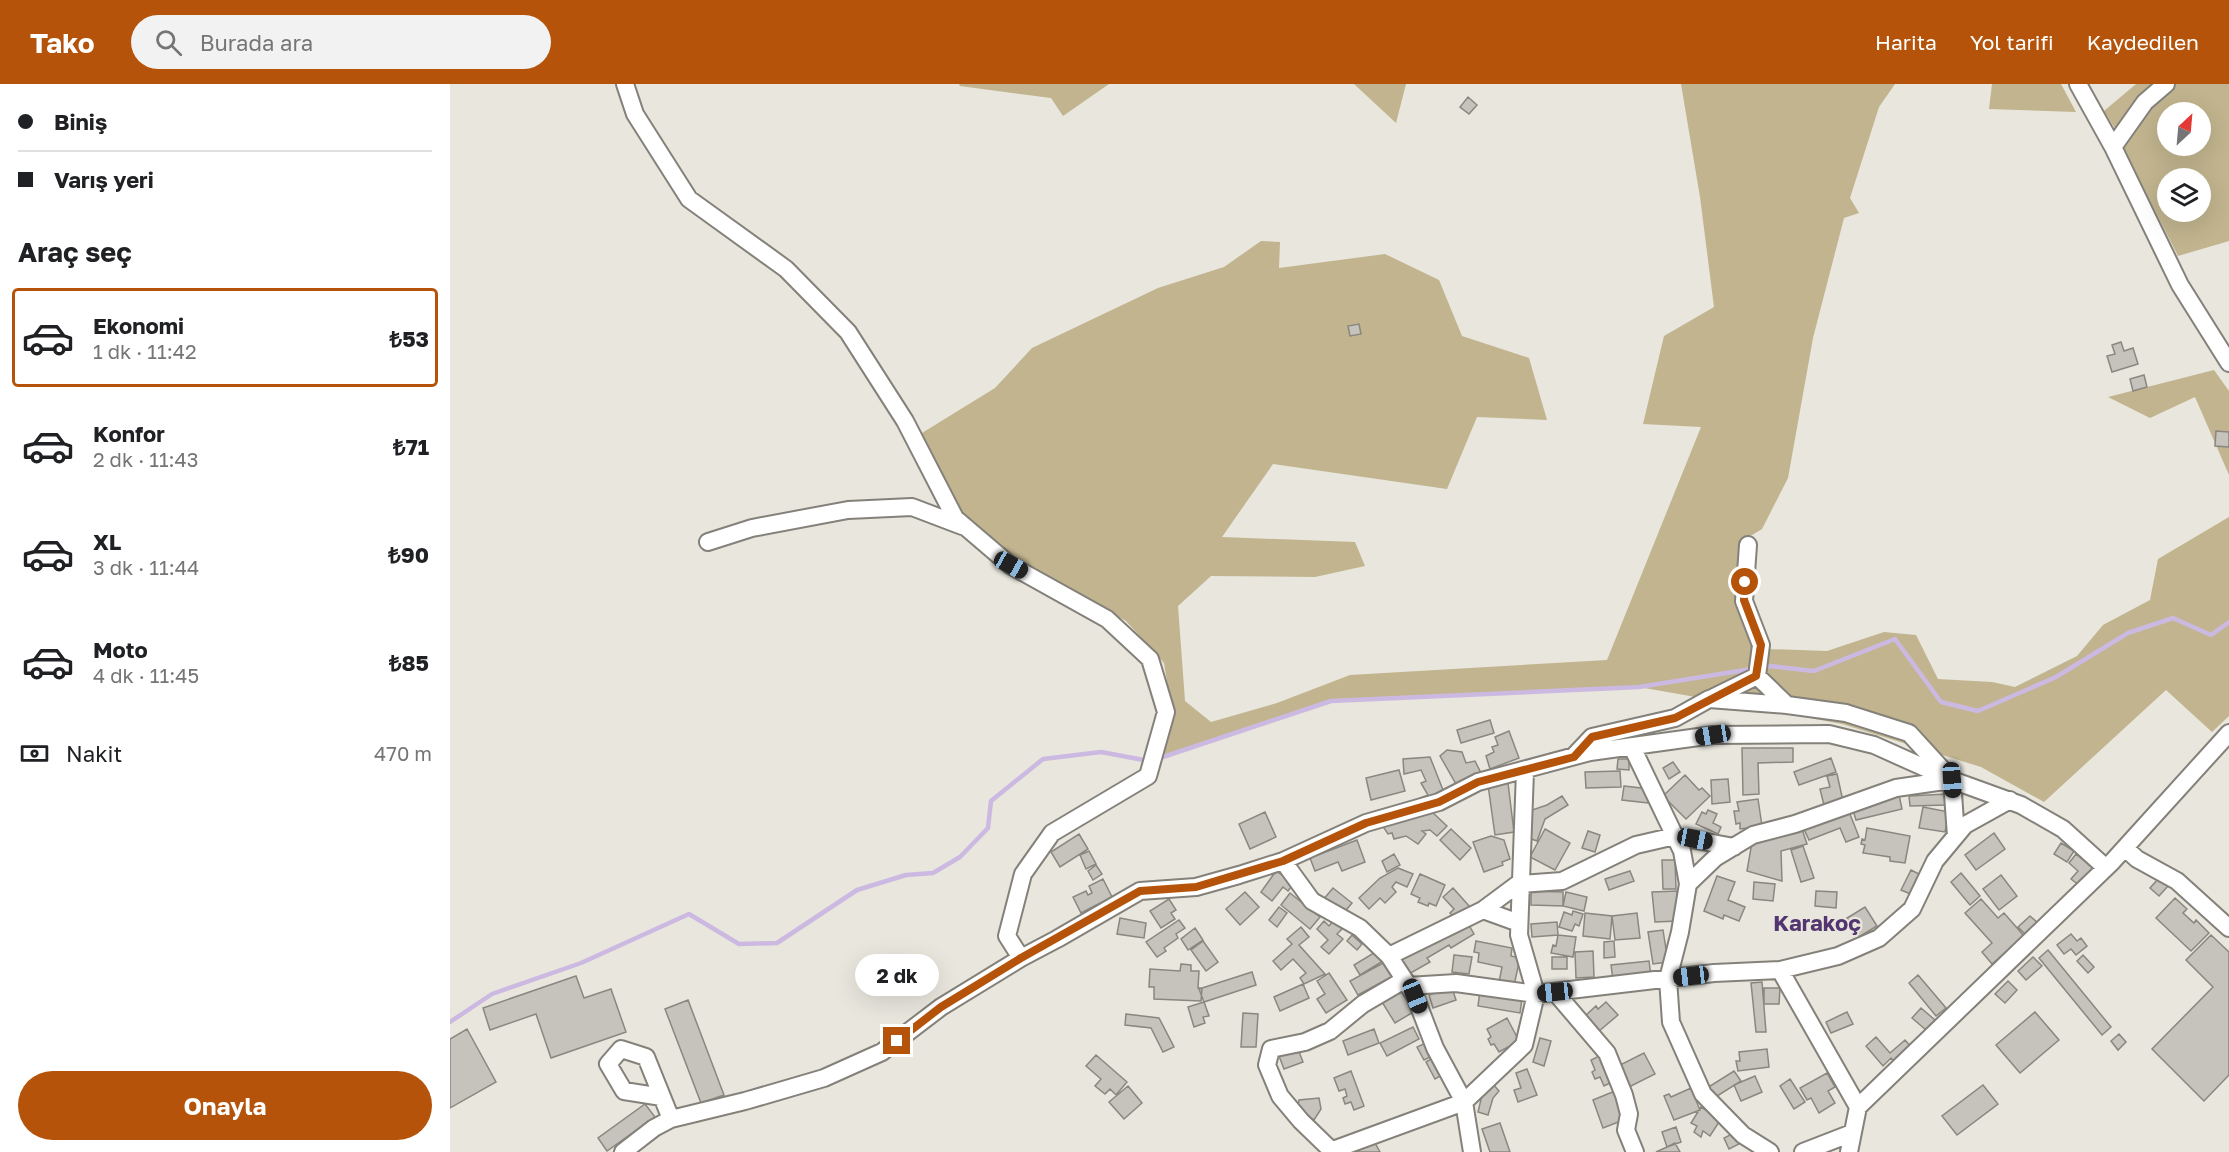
<!DOCTYPE html>
<html lang="tr">
<meta charset="utf-8">
<style>
:root{--surface:#fff;--page:#f2f2f2;--text:#202124;--muted:#757577;--line:#e0e0e0;--accent:#b45309}
body{margin:0;font-family:"Golos Text",sans-serif;background:var(--page);color:var(--text);height:100vh;display:flex;flex-direction:column;font-size:22px;white-space:nowrap}
*{box-sizing:border-box;margin:0}
p{font-size:20px;color:var(--muted)}
.icon{flex:none;width:33px;height:33px;fill:none;stroke:currentColor;stroke-width:2;stroke-linecap:round;stroke-linejoin:round}
.map{position:relative;flex:1;overflow:hidden}
.side{display:flex;flex-direction:column;background:var(--surface);width:450px}
.side>*{flex:none}
.top-card{display:grid;align-content:center;height:132px;padding:0 18px;background:var(--surface)}
.needle{width:39px;rotate:26deg}
.tools{position:absolute;left:1707px;top:18px;display:grid;gap:12px}
.tools a{display:grid;place-items:center;width:54px;height:54px;border-radius:50%;background:var(--surface);box-shadow:0 6px 24px #0002;font-size:30px}
.end{position:absolute;width:27px;height:27px;margin:-14px;border:8px solid #b45309;background:#fff;box-shadow:0 0 0 3px #fff}
.from{border-radius:50%}
.bubble{position:absolute;height:42px;border-radius:21px;background:var(--surface);box-shadow:0 6px 24px #0002;font-size:20px;font-weight:700;line-height:42px;text-align:center}
.car{position:absolute;width:18px;height:36px;margin:-18px -9px;border-radius:8px;box-shadow:0 0 4px 2px #0007;background:linear-gradient(#222 24%,#8ab4d8 0 40%,#222 0 76%,#8ab4d8 0 86%,#222 0)}
.top-card b{display:flex;align-items:center;gap:21px;height:57px;font-size:22px}
.top-card b+b{border-top:2px solid var(--line)}
.top-card i{width:15px;height:15px;background:var(--text)}
ul{padding:0;list-style:none}
li{display:flex;align-items:center;gap:18px;height:99px;margin:0 12px 9px;padding:0 6px;border:3px solid transparent;border-radius:6px}
li div{flex:1}
li b{display:block;font-size:22px}
li em{font-style:normal;font-weight:700}
li.on{border-color:var(--accent)}
li>.icon{width:54px;height:54px;stroke-width:1.5}
h2{padding:0 18px;font-size:27px;line-height:72px}
.pay{display:flex;align-items:center;gap:15px;height:66px;padding:0 18px;font-size:22px}
.pay p{margin-inline-start:auto}
.button{display:flex;gap:12px;margin-top:auto;padding:12px 18px}
.button a{flex:1;height:69px;border-radius:36px;background:var(--accent);color:#fff;font-size:24px;font-weight:700;line-height:69px;text-align:center}
header{display:flex;align-items:center;gap:36px;box-sizing:border-box;height:84px;padding:0 30px;background:var(--accent);color:#fff}
header strong{font-size:28px}
nav{display:flex;gap:33px;margin-inline-start:auto;font-size:21px}
.search{width:420px;height:54px;background:var(--page);display:flex;align-items:center;gap:15px;box-sizing:border-box;padding:0 21px;border-radius:33px;color:var(--muted);font-size:22px}
main{display:flex;flex:1;min-height:0}
.map>svg:first-child{display:block}
</style>
<header>
<strong>Tako</strong>
<div class="search"><svg class="icon" aria-label="search" viewBox="0 0 24 24"><circle cx="10" cy="10" r="6"/><path d="M15 15l6 6"/></svg>Burada ara</div>
<nav><a>Harita</a><a>Yol tarifi</a><a>Kaydedilen</a></nav>
</header>
<main>
<section class="side">
<div class="top-card">
<b><i class="from"></i>Biniş</b>
<b><i></i>Varış yeri</b>
</div>
<h2>Araç seç</h2>
<ul>
<li class="on"><svg class="icon" aria-label="car" viewBox="0 0 24 24"><path d="M5 17H2v-5l4-1 3-4h7l3 4 3 1v5h-3M9 17h6M6 11h13"/><circle cx="7" cy="17" r="2"/><circle cx="17" cy="17" r="2"/></svg><div><b>Ekonomi</b><p>1 dk · 11:42</p></div><em>₺53</em></li>
<li><svg class="icon" aria-label="car" viewBox="0 0 24 24"><path d="M5 17H2v-5l4-1 3-4h7l3 4 3 1v5h-3M9 17h6M6 11h13"/><circle cx="7" cy="17" r="2"/><circle cx="17" cy="17" r="2"/></svg><div><b>Konfor</b><p>2 dk · 11:43</p></div><em>₺71</em></li>
<li><svg class="icon" aria-label="car" viewBox="0 0 24 24"><path d="M5 17H2v-5l4-1 3-4h7l3 4 3 1v5h-3M9 17h6M6 11h13"/><circle cx="7" cy="17" r="2"/><circle cx="17" cy="17" r="2"/></svg><div><b>XL</b><p>3 dk · 11:44</p></div><em>₺90</em></li>
<li><svg class="icon" aria-label="car" viewBox="0 0 24 24"><path d="M5 17H2v-5l4-1 3-4h7l3 4 3 1v5h-3M9 17h6M6 11h13"/><circle cx="7" cy="17" r="2"/><circle cx="17" cy="17" r="2"/></svg><div><b>Moto</b><p>4 dk · 11:45</p></div><em>₺85</em></li>
</ul>
<div class="pay"><svg class="icon" aria-label="cash" viewBox="0 0 24 24"><path d="M3 7h18v10H3z"/><circle cx="12" cy="12" r="2"/></svg>Nakit<p>470 m</p></div>
<div class="button"><a>Onayla</a></div>
</section>
<div class="map">
<svg width="1779" height="1068" viewBox="0 0 1779 1068">
<rect width="100%" height="100%" fill="#e8e6dd"/>
<path fill="#c1b48e" fill-rule="evenodd" d="M509 0H659L613 32 601 14 510 2Z
M904 0H956L946 39Z
M1231 0H1445L1429 23 1400 114 1409 129 1394 134 1363 254 1338 394 1312 445 1289 459 1287 520 1305 562 1300 589 1251 614 1189 603 881 617 709 674 722 627 714 579 676 537 571 477 516 435 477 366 472 349 545 304 582 264 708 204 774 183 811 157 830 158 829 184 935 170 989 196 1012 252 1079 274 1097 336 1027 333 997 405 823 380 772 453 905 458 915 482 865 493 761 492 728 522 735 617 761 638 827 619 900 591 1157 576 1251 343 1193 340 1214 252 1264 223 1250 113Z
M1542 0H1611L1626 28 1539 25Z
M1686 0H1705L1667 48 1654 27Z
M1720 0H1779V157L1728 172 1671 60ZM1718 28H1750V62H1718ZM1718 94H1750V128H1718Z
M1764 286 1779 307V391L1745 313 1700 334 1658 313Z
M1779 433V632L1762 648 1716 606 1594 718 1531 683 1392 640 1259 615 1306 592 1317 565 1377 567 1434 548 1466 551 1488 595 1542 598 1565 603 1627 572 1653 541 1700 516 1708 475Z"/>
<g fill="none" stroke-linecap="round" stroke-linejoin="round">
<path stroke="#ccb9e2" stroke-width="4.5" d="M707 675 881 617 1189 603 1320 582 1364 587 1445 555 1491 618 1528 627 1606 593 1678 549 1723 534 1761 551 1779 538
M0 938 42 910 131 879 239 830 289 860 327 859 407 806 456 791 483 789 510 773 538 744 541 717 593 675 651 668 699 677"/>
</g>
<path fill="#c5c3bb" stroke="#89877f" stroke-width="1.5" d="M1018 13 1027 21 1019 30 1010 23Z
M909 240 911 250 900 252 898 242Z
M1671 258 1674 267 1683 264 1688 280 1662 288 1657 272 1665 270 1662 261Z
M1694 291 1697 303 1683 307 1680 295Z
M1766 347 1779 348V363L1765 362Z
M1040 636 1044 649 1011 659 1007 646Z
M1059 647 1069 674 1040 685 1036 672 1044 668 1042 663 1048 661 1045 653Z
M1292 664H1343V678L1308 679 1309 710 1293 711Z
M997 666 1012 668 1016 679 1025 677 1031 689 1006 700 990 672Z
M980 673 995 711 974 720 970 714 978 711 971 699 976 697 971 686 954 690 953 675Z
M1381 674 1386 688 1349 701 1344 688Z
M1168 675H1179V686L1167 685Z
M1223 678 1230 688 1219 695 1213 684Z
M949 686 955 707 921 716 916 694Z
M1170 687 1171 703 1136 704 1135 688Z
M1387 690 1393 717 1374 721 1370 705 1380 703 1377 692Z
M1235 691 1249 706 1252 704 1260 712 1236 735 1213 712Z
M1278 695 1280 718 1262 720 1261 696Z
M1058 699 1064 748 1045 751 1038 701Z
M1174 702 1200 705 1198 719 1172 716Z
M1497 710V721L1460 722 1459 712Z
M1449 711 1452 725 1406 736 1402 723Z
M1112 712 1118 721 1095 735 1087 757 1073 752 1082 726 1097 721Z
M1308 715 1312 742 1290 745V739L1286 740 1284 727H1289L1287 718Z
M1473 723 1499 728 1495 748 1469 744Z
M1398 725 1409 753 1396 758 1390 744 1359 756 1353 743Z
M1258 726 1267 730 1263 739 1271 743 1268 750 1246 740 1252 728 1256 730Z
M981 727 997 742 987 752 980 746 972 747 976 750 968 760 956 752 944 755 942 749 938 750 932 741Z
M815 728 826 753 800 765 789 740Z
M1417 744 1460 752 1455 779 1440 777V773L1413 769 1415 761 1411 760 1412 755 1415 756Z
M1001 745 1021 764 1010 776 990 756Z
M1095 745 1120 759 1105 786 1080 773Z
M1352 745 1357 760 1331 767 1332 797 1297 787 1302 758Z
M1138 747 1150 751 1145 768 1132 764Z
M1544 749 1555 765 1526 786 1515 771Z
M629 750 638 765 610 783 601 768Z
M1041 752 1054 756 1060 775 1052 778 1053 781 1034 788 1023 758Z
M907 756 915 778 892 787 888 778 865 787 860 774Z
M1611 759 1624 767 1617 778 1604 770Z
M1353 762 1364 794 1351 798 1341 766Z
M639 767 646 780 636 785 630 771Z
M944 770 950 781 937 788 932 777Z
M1626 770 1644 785 1630 802 1621 795 1628 787 1619 779Z
M1212 776H1225L1226 805H1213Z
M646 781 652 790 643 796 638 787Z
M948 784 963 790 957 803 946 798 942 803 946 808 935 819 930 814 919 825 909 814 930 794Z
M1461 786 1473 792 1463 811 1451 806Z
M826 787 844 799 838 807 833 803 822 817 811 808Z
M1180 787 1184 797 1159 806 1155 795Z
M1511 789 1530 812 1520 821 1501 798Z
M970 790 995 801 986 822 979 819 978 822 968 818 970 814 961 810Z
M1551 791 1567 812 1549 826 1533 805Z
M1267 792 1285 798 1278 816 1295 823 1289 837 1274 831 1273 835 1254 827Z
M1709 794 1718 802 1709 812 1700 804Z
M653 795 662 813 631 829 623 813 636 807 638 811 642 809 639 802Z
M1304 798 1325 800 1323 817 1303 815Z
M883 804 902 819 892 831 873 816Z
M1003 804 1020 823 1006 835 1000 829 1004 825 993 813Z
M1081 807 1113 808V822L1081 821Z
M1227 807 1229 837 1205 838 1202 808Z
M1366 807 1387 808 1386 824 1365 822Z
M795 808 809 823 790 841 776 825Z
M1116 808 1137 813 1134 827 1113 822Z
M840 809 870 833 860 845 831 821Z
M1725 814 1737 825 1733 829 1744 839 1746 836 1759 849 1741 867 1706 834Z
M719 815 726 826 721 829 725 835 711 844 700 827Z
M1531 815 1548 834 1554 829 1574 852 1542 880 1532 868 1542 859 1515 829Z
M829 823 837 829 827 843 819 836Z
M1415 823 1427 842 1409 853 1397 834Z
M1123 827 1133 830 1129 842 1125 840 1122 847 1109 843 1114 828 1122 831Z
M1135 829 1162 832 1160 855 1133 852Z
M1187 829 1190 854 1165 856 1162 832Z
M1580 832 1588 839 1575 850 1568 843Z
M670 834 696 839 694 854 667 850Z
M729 836 735 844 726 850 728 854 714 864 716 867 707 873 696 858Z
M1016 836 1024 850 1001 864 999 861 977 874 980 878 959 890 951 876Z
M874 837 879 842 883 837 892 845 887 850 893 855 879 870 871 863 878 856 867 845Z
M1107 838 1108 851 1082 853 1081 840Z
M851 843 859 853 849 861 875 890 854 900 850 894 856 889 843 875 831 886 823 877 842 860 837 855Z
M745 844 753 856 738 866 731 855Z
M1213 846 1218 878 1203 880 1198 848Z
M1621 850 1627 857 1631 854 1637 862 1626 871 1621 865 1614 870 1607 861Z
M902 851 912 860 907 866 897 857Z
M1108 851 1126 853 1123 873 1101 869 1103 861 1106 862Z
M1761 851 1779 868V991L1754 1017 1702 965 1763 903 1736 876Z
M753 857 768 878 756 887 741 866Z
M1026 857 1062 864 1061 872 1070 874 1063 906 1048 903 1052 883 1028 878 1029 869 1024 868Z
M1164 857 1165 873 1154 874V858Z
M1598 866 1661 943 1652 951 1589 874Z
M927 867 933 877 910 891 904 881Z
M1143 867 1144 893 1126 894 1125 868Z
M1004 871 1022 873 1019 890 1002 888Z
M1633 871 1644 883 1638 889 1627 877Z
M1102 873H1117V885H1102Z
M1583 873 1592 882 1576 896 1568 887Z
M1199 877 1201 892 1163 896 1161 881Z
M935 878 943 892 908 911 900 897Z
M731 880 741 881V887H749L748 904H752L751 917 704 915V903H699L700 885 730 887Z
M802 888 806 901 754 918 749 905Z
M879 889 897 916 876 929 867 915 875 910 867 897Z
M1468 891 1496 924 1486 932 1459 899Z
M126 892 134 914 161 905 176 948 101 974 86 930 40 946 33 924Z
M1558 897 1567 906 1555 919 1545 910Z
M1312 898 1316 948H1306L1301 899Z
M853 900 859 914 830 927 824 913Z
M1002 904 1006 916 983 924 979 911Z
M1314 904H1330L1329 920H1314Z
M952 906 965 927 945 939 932 918Z
M1030 907 1072 914 1070 929 1028 922Z
M238 916 274 1011 251 1019 215 925Z
M754 918 759 932 753 933 755 939 744 943 738 923Z
M1156 918 1168 931 1148 948 1135 932 1146 922 1148 925Z
M1471 924 1485 936 1476 946 1462 934Z
M1397 928 1403 940 1381 949 1376 938Z
M1585 928 1609 956 1570 989 1546 961Z
M793 929 808 930 806 963H791Z
M676 930 709 934 724 963 713 968 701 944 675 941Z
M1057 934 1069 957 1049 968 1044 960 1041 961 1038 955 1041 953 1037 945Z
M963 943 969 955 937 972 930 959Z
M17 945 46 998 0 1024V955Z
M924 945 929 959 898 971 893 957Z
M1669 950 1676 958 1668 966 1661 957Z
M1426 953 1440 969 1455 956 1464 966 1447 981 1441 974 1433 982 1416 962Z
M1090 954 1101 957 1094 982 1083 978Z
M978 958 984 971 974 976 967 963Z
M848 965 853 978 834 985 829 972Z
M1317 965 1319 983 1288 987 1286 977H1290L1289 968Z
M1194 969 1205 990 1179 1003 1168 982Z
M646 971 677 998 666 1011 660 1005 655 1010 645 1002 651 995 636 982Z
M1151 971 1164 997 1154 1002 1150 993 1145 995 1142 988 1145 986 1141 976Z
M984 973 994 990 985 995 976 978Z
M1077 985 1087 1011 1068 1018 1064 1006 1071 1004 1066 989Z
M901 987 914 1022 904 1026 901 1018 895 1020 893 1014 897 1012 895 1005 889 1007 884 994Z
M1284 987 1291 997 1264 1014 1257 1004Z
M1377 989 1385 1003 1378 1007 1385 1019 1369 1029 1361 1014 1357 1016 1350 1004Z
M1305 992 1312 1008 1291 1017 1284 1001Z
M1340 995 1355 1018 1344 1025 1330 1002Z
M1042 999 1049 1007 1043 1014 1038 1031 1028 1028 1032 1011Z
M1533 1001 1548 1020 1507 1051 1492 1032Z
M678 1002 692 1019 674 1035 659 1018Z
M1241 1004 1250 1026 1224 1036 1214 1012 1219 1010 1221 1013Z
M1165 1007 1176 1035 1153 1044 1143 1016Z
M869 1014 871 1025 864 1036 847 1025 849 1016Z
M195 1020 205 1033 157 1067 148 1054Z
M1251 1023 1271 1035 1260 1052 1253 1047 1251 1053 1244 1048 1247 1042 1241 1039Z
M1050 1039 1060 1068H1040L1032 1045Z
M1226 1043 1231 1058 1217 1063 1212 1048Z
M1286 1048 1291 1059 1279 1065 1274 1054Z
M925 1059 930 1068H905Z
M1225 1059 1230 1068H1206L1217 1063Z"/>
<g fill="none" stroke-linecap="round" stroke-linejoin="round">
<g stroke="#84817a" stroke-width="20">
<path id="minor" d="M175 0 185 30 239 115 336 185 398 248 455 337 505 434 560 481 657 535 700 575 716 628 698 692 602 749 573 790 557 852 571 874
M1628 0 1663 63 1730 201 1779 279
M1663 63 1695 18 1716 0
M258 458 302 444 398 426 462 423 512 442
M1307 592 1337 621
M1260 615 1307 592 1311 561 1294 517 1298 461
M1182 663 1232 767 1238 800 1230 848 1218 895 1221 938 1253 1010 1293 1051 1320 1068
M1124 672 1142 653 1225 634 1259 615 1337 621 1396 629 1459 649 1502 696 1506 752
M1675 764 1687 775 1727 797 1779 844
M833 777 862 817 910 844 939 872 965 912 985 964 1014 1018 1022 1068
M1072 800 1112 797 1186 761 1225 752 1284 763
M1238 800 1265 774 1303 751 1345 740 1446 704 1501 696
M1069 839 1033 826 1072 797
M939 872 1033 826
M1330 886 1408 1023
M958 902 1006 899 1086 910 1264 889 1330 886 1388 872 1429 854 1462 825 1485 777 1515 741 1560 716
M1105 908 1157 969 1174 1011 1179 1030 1176 1046 1185 1068
M212 1013 174 1007 158 980 171 965 196 973 221 1035 295 1017 374 994 432 968 491 923 571 874 607 855 690 807 746 803 789 791 833 777 916 739 989 718 1028 698 1140 668 1263 651 1379 650 1424 661 1502 696 1571 721 1613 745 1656 784
M883 1066 1014 1018 1074 961 1086 910 1069 851 1075 687
M173 1068 204 1044 221 1035
M883 1068 851 1037 830 1012 817 981 821 965 855 958 880 947 913 920 954 896
M1353 1068 1402 1049
M1399 1068 1408 1023 1662 778 1779 649"/>
</g>
<use href="#minor" stroke="#fff" stroke-width="16"/>
</g>
<g fill="none" stroke-linecap="round" stroke-linejoin="round">
<path stroke="#b45309" stroke-width="8" d="M447 957 491 923 571 874 690 807 746 803 833 777 916 739 989 718 1028 698 1124 673 1142 653 1225 634 1306 592 1311 561 1294 516 1295 498"/>
</g>
<g text-anchor="middle" stroke-width="4.5" stroke-linejoin="round" paint-order="stroke">
<g font-size="22" font-weight="bold" fill="#53356f" stroke="#e8e6dd">
<text x="1367" y="847">Karakoç</text>
</g>
</g>
</svg>
<div class="tools">
<a><svg class="needle" viewBox="-14 -14 28 28"><path d="M0-13l5 13h-10z" fill="#e53935"/><path d="M0 13l5-13h-10z" fill="#757577"/></svg></a>
<a><svg class="icon" aria-label="layers" viewBox="0 0 24 24"><path d="M12 4l9 5-9 5-9-5zM3 14l9 5 9-5"/></svg></a>
</div>
<i class="end from" style="left:1295px;top:498px"></i>
<i class="end" style="left:447px;top:957px"></i>
<div class="bubble" style="left:405px;top:870px;width:84px">2 dk</div>
<i class="car" style="left:561px;top:481px;rotate:119deg"></i>
<i class="car" style="left:1263px;top:651px;rotate:261deg"></i>
<i class="car" style="left:1502px;top:696px;rotate:176deg"></i>
<i class="car" style="left:1245px;top:755px;rotate:101deg"></i>
<i class="car" style="left:1241px;top:892px;rotate:263deg"></i>
<i class="car" style="left:1105px;top:908px;rotate:264deg"></i>
<i class="car" style="left:965px;top:912px;rotate:158deg"></i>
</div>
</main>
